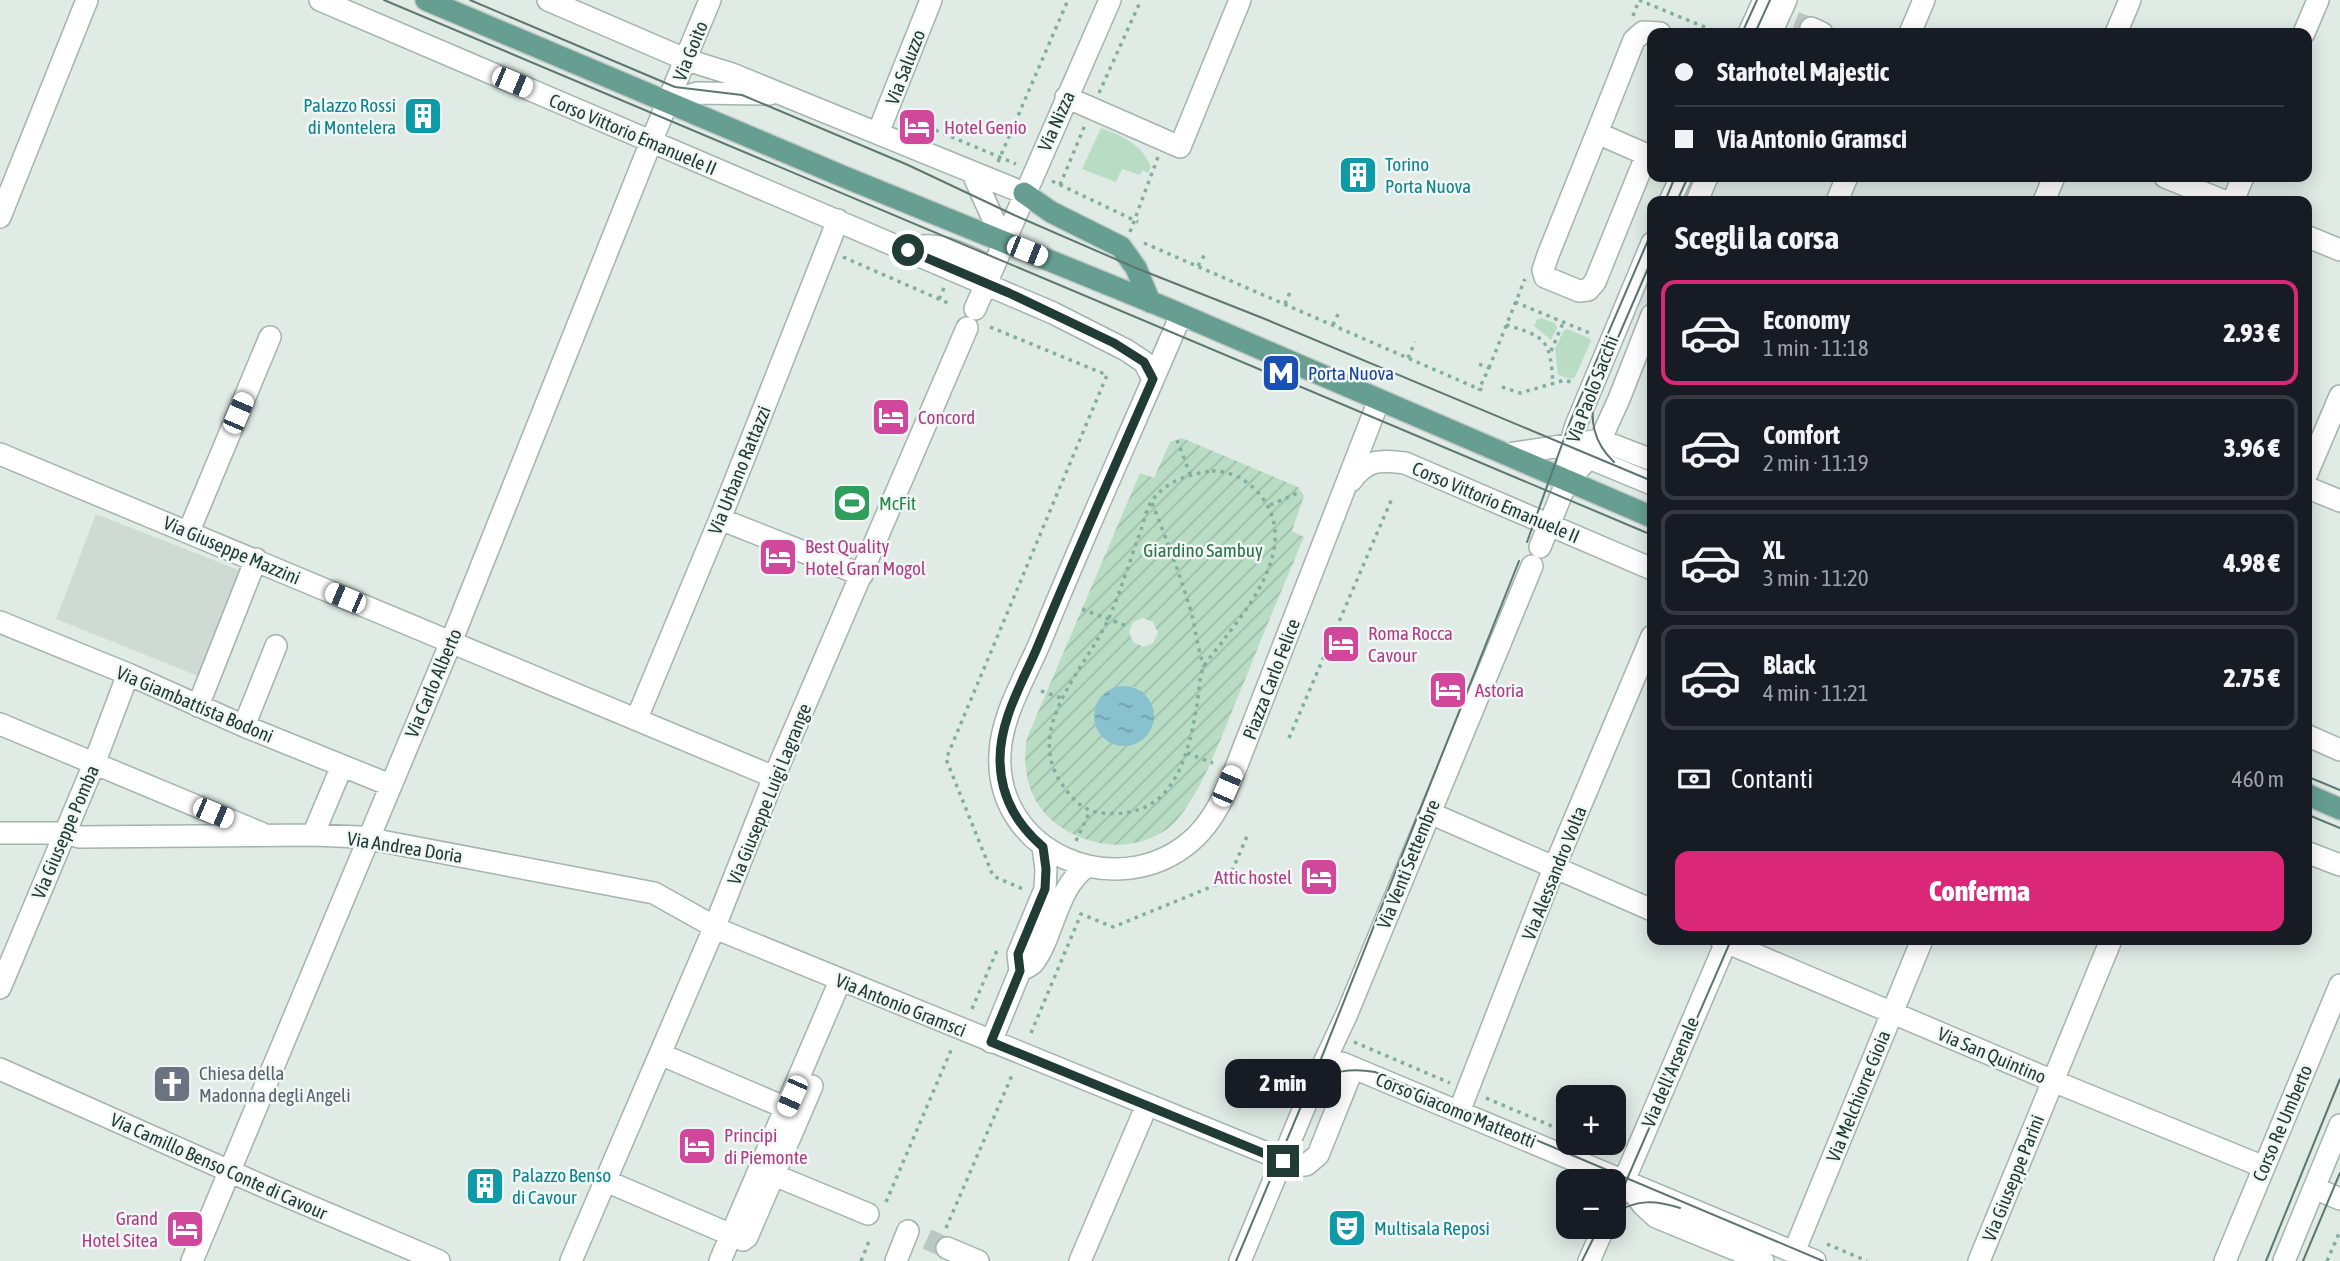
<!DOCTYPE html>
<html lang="it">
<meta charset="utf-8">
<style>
:root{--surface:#171b24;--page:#242831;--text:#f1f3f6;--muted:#9ea1a6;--line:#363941;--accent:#db2777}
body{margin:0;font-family:"Asap Condensed",sans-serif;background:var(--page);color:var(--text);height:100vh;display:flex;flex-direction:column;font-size:26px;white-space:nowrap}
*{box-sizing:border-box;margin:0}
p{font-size:23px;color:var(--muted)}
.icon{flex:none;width:38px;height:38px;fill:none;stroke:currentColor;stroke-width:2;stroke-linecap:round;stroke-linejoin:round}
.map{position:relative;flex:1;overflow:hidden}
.drawer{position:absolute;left:1647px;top:196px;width:665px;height:749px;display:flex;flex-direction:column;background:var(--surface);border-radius:14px;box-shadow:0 4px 18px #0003}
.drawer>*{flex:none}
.top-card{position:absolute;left:1647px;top:28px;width:665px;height:154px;border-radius:14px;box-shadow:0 4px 18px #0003;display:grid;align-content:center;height:154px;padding:0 28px;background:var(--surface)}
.buttons{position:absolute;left:1556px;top:1085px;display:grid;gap:14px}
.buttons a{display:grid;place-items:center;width:70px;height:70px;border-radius:14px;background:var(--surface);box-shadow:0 4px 18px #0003;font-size:35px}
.end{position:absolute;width:32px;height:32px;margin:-16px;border:9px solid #213b35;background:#fff;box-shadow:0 0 0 4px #fff}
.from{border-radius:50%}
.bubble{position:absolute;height:49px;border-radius:14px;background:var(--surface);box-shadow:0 4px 18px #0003;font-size:23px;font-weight:800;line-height:49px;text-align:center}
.car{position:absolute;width:21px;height:42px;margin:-21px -10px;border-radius:9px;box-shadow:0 0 5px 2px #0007;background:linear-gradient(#fff 24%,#345 0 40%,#fff 0 76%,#345 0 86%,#fff 0)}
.top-card b{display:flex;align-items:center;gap:24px;height:66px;font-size:26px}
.top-card b+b{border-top:2px solid var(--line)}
.top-card i{width:18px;height:18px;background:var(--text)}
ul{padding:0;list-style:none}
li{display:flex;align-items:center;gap:21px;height:105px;margin:0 14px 10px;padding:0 14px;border:4px solid var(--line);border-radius:14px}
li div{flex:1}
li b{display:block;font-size:26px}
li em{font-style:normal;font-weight:800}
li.active{border-color:var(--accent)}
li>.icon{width:63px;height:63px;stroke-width:1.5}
h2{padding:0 28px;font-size:32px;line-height:84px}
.pay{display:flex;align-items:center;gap:18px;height:77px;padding:0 28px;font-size:26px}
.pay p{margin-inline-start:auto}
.action{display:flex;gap:14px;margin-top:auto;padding:14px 28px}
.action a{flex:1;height:80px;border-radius:14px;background:var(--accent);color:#fff;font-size:28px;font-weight:800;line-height:80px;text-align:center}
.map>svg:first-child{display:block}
</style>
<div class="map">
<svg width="2340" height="1261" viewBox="0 0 2340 1261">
<defs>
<pattern id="garden-furrows" width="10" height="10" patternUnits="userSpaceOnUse" patternTransform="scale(1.75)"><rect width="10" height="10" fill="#b9dcc4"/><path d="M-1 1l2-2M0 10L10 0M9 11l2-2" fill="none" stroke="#9fbea9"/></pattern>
<pattern id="water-ripples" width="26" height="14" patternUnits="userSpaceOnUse" patternTransform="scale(1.75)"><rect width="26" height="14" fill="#89c2cf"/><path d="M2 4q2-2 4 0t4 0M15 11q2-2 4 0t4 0" fill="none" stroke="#709fa9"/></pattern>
</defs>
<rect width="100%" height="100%" fill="#e0ebe6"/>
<path fill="#cfdad5" d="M96 514 241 571 198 676 56 619Z"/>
<path fill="#b9dcc4" d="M1101 128C1123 136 1142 144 1151 167L1148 173 1142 170 1140 175 1122 169 1116 182 1082 169Z
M1541 318 1555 323 1557 328 1551 340 1534 326 1537 320Z
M1567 329 1589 338 1591 341 1575 377 1571 379 1558 375 1555 349 1564 330Z"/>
<path fill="url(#garden-furrows)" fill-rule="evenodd" d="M1182 438 1298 487 1304 496 1292 531 1304 537C1284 584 1264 632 1245 680 1228 718 1199 807 1166 830 1133 852 1092 848 1061 827 1030 806 1021 773 1027 738L1140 473 1154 478 1170 442ZM1143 618 1153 622 1158 633 1153 643 1144 647 1133 642 1129 632 1133 622ZM1126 686 1136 688 1113 744C1083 725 1092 689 1126 686Z"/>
<path fill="url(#water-ripples)" d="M1094 716a30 30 0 1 1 60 0a30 30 0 1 1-60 0Z"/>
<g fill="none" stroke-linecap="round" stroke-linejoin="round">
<path stroke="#bac8c3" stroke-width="21" stroke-dasharray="21 10" stroke-linecap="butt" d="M1795 22 1811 28
M927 1239 947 1248"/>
<g stroke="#a3b3ad" stroke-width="24">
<path id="minor" d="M320 0 1053 313 1126 350 1144 362 1153 379
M548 0 687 60 732 74 1024 193
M1811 28 1822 33
M1749 33 1764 0
M1771 33 1786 0
M1910 33 1924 0
M2116 33 2130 0
M2304 33 2318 0
M1066 97 1180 147 1240 0
M669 102 697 93 770 94
M878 133 931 0
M1597 133 1548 255 1543 270 1545 277 1579 291 1588 290 1595 282 1647 154
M1652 157 1597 133 1634 40 1643 32 1660 33
M972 172 1003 241
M2165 177 2224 201
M1670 201 1681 177
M1697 201 1707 177
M1837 201 1847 177
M2044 201 2054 177
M2233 201 2243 177
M0 217 87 0
M2306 236 2340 250
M910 249C938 238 967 257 993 268
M975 309 1110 0
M1190 319H1182L1177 324C1132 430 1084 534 1041 640 1026 676 1002 714 1000 753 994 853 1116 904 1190 842 1218 819 1231 780 1244 747L1379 400
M1577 453 1652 484
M0 454 774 777
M1508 454 1600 440 1652 460
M2306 476 2340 396
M1351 481C1367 459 1379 460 1405 463L1652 569
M1567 481C1566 460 1570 444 1576 425L1652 243
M2306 487 2340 501
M720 519 862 575
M189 531 270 337
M1540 547 1567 481 1591 456 1599 443 1619 399 1652 315
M0 622 128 674 244 726 390 785
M198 706 256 559
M637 718 720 519 838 220
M0 724 261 833
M244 726 276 646
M2306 735 2340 750
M1430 813 1652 910
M0 833H65L79 837 313 835 360 837 654 893 722 931 1296 1165H1306L1318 1155 1353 1068
M313 835 342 766
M2306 852 2340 865
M1721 940 2053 1081 2264 1167
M1020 971C1025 968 1031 966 1034 962 1054 935 1057 885 1088 866
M0 988 94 764 128 674
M991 1042 1020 971 1018 954 1045 889 1046 869 1043 847
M660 1054 798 1113
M1342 1063 1815 1261
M0 1069 265 1187 439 1261
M1459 1112 1554 868 1652 636
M774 1175 868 1214
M606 1181 743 1240
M1625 1181 1643 1205 1656 1217 1763 1261
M2314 1188 2340 1199
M1614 1204 1727 940
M747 1237 812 1086
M947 1248 978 1261
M1794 1252 1922 940
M192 1261 451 642 651 142 710 0
M571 1261 715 926 774 777 967 328
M720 1261 840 981
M896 1261 908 1231
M1080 1261 1147 1105
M1240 1261 1314 1084 1346 1016 1532 566
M1589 1261 1604 1227
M1979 1261 2111 940
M2225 1261 2340 985
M2284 1261 2340 1125"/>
</g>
<g stroke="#c1c8c6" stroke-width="24">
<path id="major" d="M426 0 842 176 1166 308 1652 517
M1024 193 1051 212 1121 247 1136 268 1150 302
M2306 794 2340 809"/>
</g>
<path stroke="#81aea1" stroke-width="3.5" stroke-dasharray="3.5 5" stroke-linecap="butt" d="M1633 16 1639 0 1719 33
M1099 93 1141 0
M904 117 1016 164
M998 162 1068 0
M1052 181 1138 222
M1060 185 1085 125
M1130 232 1158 157
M1144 243 1479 389
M843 257 948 303
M1198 266 1205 254
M939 299 944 288
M1515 302 1592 334
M1285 304 1291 290
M1333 325 1340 310
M1506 325C1548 337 1550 341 1553 384
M990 327 1107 375 946 759 993 876 1023 889
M1551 351 1563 323
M1408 358 1415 342
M1479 364 1489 368 1479 389 1487 391
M1489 368 1525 279
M1502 387 1520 393 1565 380 1573 383
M1177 440 1190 474
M1212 471C1232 471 1248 480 1261 496 1298 542 1254 601 1225 638 1219 647 1208 658 1203 668 1199 679 1199 693 1197 705 1187 761 1173 820 1102 813 1085 812 1073 800 1064 787 1021 730 1084 671 1108 620 1121 591 1130 560 1141 530 1144 521 1146 509 1152 501 1166 481 1189 474 1212 471Z
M1152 503C1166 538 1179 572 1190 608 1196 628 1197 648 1204 667
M1270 505 1300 492
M1082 609 1129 627
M1041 691 1061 698
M1289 738 1393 496
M1187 753 1213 763
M1076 841 1090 811
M972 1009 998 948
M1031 1033 1081 914 1113 927 1228 880 1248 834
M1354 1042 1450 1083
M1486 1098 1568 1133
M1590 1143 1615 1153
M886 1202 952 1048
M946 1228 1013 1073
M1827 1244 1867 1261
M861 1261 870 1239
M2327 1261 2340 1231"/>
<use href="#minor" stroke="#fff" stroke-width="21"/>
<use href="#major" stroke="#669f92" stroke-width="21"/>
<path stroke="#5c7670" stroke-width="2" d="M384 0 1652 535
M470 0 675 87 742 95 908 165 1014 215 1136 268 1265 319 1652 481
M1742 33 1757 0
M1755 33 1770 0
M1665 201 1675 177
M1677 201 1688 177
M1614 462C1593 442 1590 421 1594 393L1652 259
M1527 542 1570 422 1652 231
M2306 776 2340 790
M2306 814 2340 828
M1311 1088C1328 1069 1352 1068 1375 1072L1823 1261
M1614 1209 1731 940
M1614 1214C1636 1199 1655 1200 1680 1208
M1236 1261 1323 1054 1519 561
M1582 1261 1599 1227
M2266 1261 2340 1079
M2303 1261 2340 1173"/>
</g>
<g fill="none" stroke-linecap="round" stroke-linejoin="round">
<path stroke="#213b35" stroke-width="9" d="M908 250 1009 293 1114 343 1144 362 1153 379C1114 468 1074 558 1037 648 1022 683 1000 720 1000 759 1000 794 1016 824 1043 847L1046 869 1045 889 1018 954 1020 971 991 1042 1283 1161"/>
</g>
<defs>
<g id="building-square" transform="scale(2.0125)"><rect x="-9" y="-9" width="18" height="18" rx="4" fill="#0f9aa8" stroke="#f1f7f4"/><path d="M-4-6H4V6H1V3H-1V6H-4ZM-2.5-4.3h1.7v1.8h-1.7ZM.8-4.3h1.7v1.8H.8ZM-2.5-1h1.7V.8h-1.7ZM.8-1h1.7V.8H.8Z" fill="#fff"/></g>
<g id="hotel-square" transform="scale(2.0125)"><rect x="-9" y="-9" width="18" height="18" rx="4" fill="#d1479c" stroke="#f1f7f4"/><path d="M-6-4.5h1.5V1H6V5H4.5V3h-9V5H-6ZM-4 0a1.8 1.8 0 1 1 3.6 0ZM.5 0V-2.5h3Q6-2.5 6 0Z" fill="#fff"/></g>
<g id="metro-square" transform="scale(2.0125)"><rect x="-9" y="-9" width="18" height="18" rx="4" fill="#1a4fb4" stroke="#f1f7f4"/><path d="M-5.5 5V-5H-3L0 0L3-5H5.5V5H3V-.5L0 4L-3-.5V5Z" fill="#fff"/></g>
<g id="stadium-square" transform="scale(2.0125)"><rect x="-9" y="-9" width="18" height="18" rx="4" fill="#2e9e5b" stroke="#f1f7f4"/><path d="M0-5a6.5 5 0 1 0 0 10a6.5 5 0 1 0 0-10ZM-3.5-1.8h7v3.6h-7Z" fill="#fff"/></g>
<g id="church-square" transform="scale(2.0125)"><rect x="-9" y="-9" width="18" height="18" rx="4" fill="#6b7280" stroke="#f1f7f4"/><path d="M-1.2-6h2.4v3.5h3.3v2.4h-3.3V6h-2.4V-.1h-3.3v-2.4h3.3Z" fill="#fff"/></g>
<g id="theatre-square" transform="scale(2.0125)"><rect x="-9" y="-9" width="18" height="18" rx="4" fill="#0f9aa8" stroke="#f1f7f4"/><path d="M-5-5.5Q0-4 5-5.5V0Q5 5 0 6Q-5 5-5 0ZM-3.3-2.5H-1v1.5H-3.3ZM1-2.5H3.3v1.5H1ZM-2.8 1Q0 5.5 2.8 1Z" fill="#fff"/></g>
</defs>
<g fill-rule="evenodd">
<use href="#building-square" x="423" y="116"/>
<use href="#hotel-square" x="917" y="127"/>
<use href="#building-square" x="1358" y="175"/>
<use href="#metro-square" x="1281" y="373"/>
<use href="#hotel-square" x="891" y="417"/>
<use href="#stadium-square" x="852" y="503"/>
<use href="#hotel-square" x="778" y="557"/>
<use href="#hotel-square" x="1341" y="644"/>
<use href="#hotel-square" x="1448" y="690"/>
<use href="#hotel-square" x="1319" y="877"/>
<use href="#church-square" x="172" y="1084"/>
<use href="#hotel-square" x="697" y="1146"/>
<use href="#building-square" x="485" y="1186"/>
<use href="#theatre-square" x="1347" y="1228"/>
<use href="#hotel-square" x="185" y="1229"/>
</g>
<g text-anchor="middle" stroke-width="5" stroke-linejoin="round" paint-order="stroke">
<g font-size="19" fill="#213b35" stroke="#f1f7f4">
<text transform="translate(690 51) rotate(-68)" y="7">Via Goito</text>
<text transform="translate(905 67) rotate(-69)" y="7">Via Saluzzo</text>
<text transform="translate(1056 121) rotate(-66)" y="7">Via Nizza</text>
<text transform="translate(633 134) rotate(23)" y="7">Corso Vittorio Emanuele II</text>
<text transform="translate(1592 389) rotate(-69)" y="7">Via Paolo Sacchi</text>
<text transform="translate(739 470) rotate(-68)" y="7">Via Urbano Rattazzi</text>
<text transform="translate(1496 502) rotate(23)" y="7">Corso Vittorio Emanuele II</text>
<text transform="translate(232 550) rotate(23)" y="7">Via Giuseppe Mazzini</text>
<text transform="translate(1271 679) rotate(-69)" y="7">Piazza Carlo Felice</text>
<text transform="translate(433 683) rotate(-67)" y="7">Via Carlo Alberto</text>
<text transform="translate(195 704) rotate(23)" y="7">Via Giambattista Bodoni</text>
<text transform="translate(769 794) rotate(-68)" y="7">Via Giuseppe Luigi Lagrange</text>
<text transform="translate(65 832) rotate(-67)" y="7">Via Giuseppe Pomba</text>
<text transform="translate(405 847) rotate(9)" y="7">Via Andrea Doria</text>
<text transform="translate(1408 864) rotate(-68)" y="7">Via Venti Settembre</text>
<text transform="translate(1554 873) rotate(-68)" y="7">Via Alessandro Volta</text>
<text transform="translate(901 1005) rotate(22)" y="7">Via Antonio Gramsci</text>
<text transform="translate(1992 1055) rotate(23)" y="7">Via San Quintino</text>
<text transform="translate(1670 1072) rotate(-67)" y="7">Via dell'Arsenale</text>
<text transform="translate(1858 1096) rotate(-68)" y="7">Via Melchiorre Gioia</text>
<text transform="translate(1456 1110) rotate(22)" y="7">Corso Giacomo Matteotti</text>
<text transform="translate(2282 1123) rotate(-67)" y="7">Corso Re Umberto</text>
<text transform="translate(219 1166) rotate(24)" y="7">Via Camillo Benso Conte di Cavour</text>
<text transform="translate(2013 1178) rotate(-68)" y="7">Via Giuseppe Parini</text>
</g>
<g font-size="19" fill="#0d838f" stroke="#f1f7f4" text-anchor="start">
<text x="396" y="112" text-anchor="end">Palazzo Rossi<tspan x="396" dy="22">di Montelera</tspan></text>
<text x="1385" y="171">Torino<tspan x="1385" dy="22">Porta Nuova</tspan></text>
<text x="512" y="1182">Palazzo Benso<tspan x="512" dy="22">di Cavour</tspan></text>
<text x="1374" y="1235">Multisala Reposi</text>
</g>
<g font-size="19" fill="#b23c85" stroke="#f1f7f4" text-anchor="start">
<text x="944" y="134">Hotel Genio</text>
<text x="918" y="424">Concord</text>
<text x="805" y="553">Best Quality<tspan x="805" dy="22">Hotel Gran Mogol</tspan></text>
<text x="1368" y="640">Roma Rocca<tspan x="1368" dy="22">Cavour</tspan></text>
<text x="1475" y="697">Astoria</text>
<text x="1292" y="884" text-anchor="end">Attic hostel</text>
<text x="724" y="1142">Principi<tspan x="724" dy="22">di Piemonte</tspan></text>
<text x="158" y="1225" text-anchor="end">Grand<tspan x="158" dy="22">Hotel Sitea</tspan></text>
</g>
<g font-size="19" fill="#164399" stroke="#f1f7f4" text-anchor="start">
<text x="1308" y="380">Porta Nuova</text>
</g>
<g font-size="19" fill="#27864d" stroke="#f1f7f4" text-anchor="start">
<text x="879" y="510">McFit</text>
</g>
<g font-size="19" fill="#2d7049" stroke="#f1f7f4">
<text x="1203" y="557">Giardino Sambuy</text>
</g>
<g font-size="19" fill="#5b616d" stroke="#f1f7f4" text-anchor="start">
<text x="199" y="1080">Chiesa della<tspan x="199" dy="22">Madonna degli Angeli</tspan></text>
</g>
</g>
</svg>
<div class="buttons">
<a>+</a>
<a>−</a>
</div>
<i class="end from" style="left:908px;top:250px"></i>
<i class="end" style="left:1283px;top:1161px"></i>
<div class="bubble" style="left:1225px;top:1059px;width:116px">2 min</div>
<i class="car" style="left:512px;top:82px;rotate:113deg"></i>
<i class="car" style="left:1027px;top:251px;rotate:112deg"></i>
<i class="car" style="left:238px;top:413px;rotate:23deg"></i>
<i class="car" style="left:345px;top:598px;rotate:293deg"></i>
<i class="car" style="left:1227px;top:786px;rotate:23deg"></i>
<i class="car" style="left:213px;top:813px;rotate:113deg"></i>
<i class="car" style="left:792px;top:1096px;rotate:204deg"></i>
<div class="top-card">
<b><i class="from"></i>Starhotel Majestic</b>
<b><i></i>Via Antonio Gramsci</b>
</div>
<section class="drawer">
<h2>Scegli la corsa</h2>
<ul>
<li class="active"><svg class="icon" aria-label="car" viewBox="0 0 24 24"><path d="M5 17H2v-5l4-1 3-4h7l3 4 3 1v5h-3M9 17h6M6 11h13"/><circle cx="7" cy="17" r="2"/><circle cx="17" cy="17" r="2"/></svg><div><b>Economy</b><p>1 min · 11:18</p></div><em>2.93 €</em></li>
<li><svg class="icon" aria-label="car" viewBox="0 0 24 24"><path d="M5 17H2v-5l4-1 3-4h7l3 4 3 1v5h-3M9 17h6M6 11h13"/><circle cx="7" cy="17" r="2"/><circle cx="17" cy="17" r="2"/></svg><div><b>Comfort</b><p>2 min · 11:19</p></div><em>3.96 €</em></li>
<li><svg class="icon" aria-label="car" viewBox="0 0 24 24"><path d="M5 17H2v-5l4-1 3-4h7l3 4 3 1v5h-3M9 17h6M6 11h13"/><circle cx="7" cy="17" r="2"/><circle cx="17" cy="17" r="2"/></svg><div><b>XL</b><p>3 min · 11:20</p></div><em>4.98 €</em></li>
<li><svg class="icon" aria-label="car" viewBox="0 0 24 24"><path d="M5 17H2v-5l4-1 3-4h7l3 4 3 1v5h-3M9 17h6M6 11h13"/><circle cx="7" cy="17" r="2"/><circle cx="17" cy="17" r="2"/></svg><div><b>Black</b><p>4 min · 11:21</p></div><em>2.75 €</em></li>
</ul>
<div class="pay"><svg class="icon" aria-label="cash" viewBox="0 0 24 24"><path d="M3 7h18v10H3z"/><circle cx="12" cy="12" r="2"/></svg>Contanti<p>460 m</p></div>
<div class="action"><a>Conferma</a></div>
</section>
</div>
